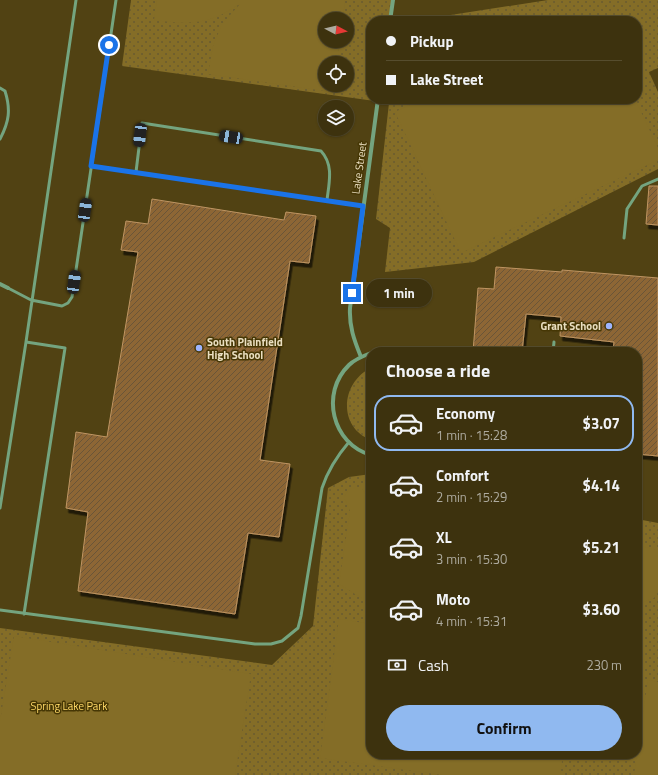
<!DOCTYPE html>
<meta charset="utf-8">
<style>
:root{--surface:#3d320e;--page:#483e1c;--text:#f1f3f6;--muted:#adaa9e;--line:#564d2e;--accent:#90b9f0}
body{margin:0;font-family:"Titillium Web",sans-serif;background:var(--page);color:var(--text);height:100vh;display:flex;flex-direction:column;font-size:15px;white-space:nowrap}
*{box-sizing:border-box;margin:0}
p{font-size:13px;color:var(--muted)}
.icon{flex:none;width:22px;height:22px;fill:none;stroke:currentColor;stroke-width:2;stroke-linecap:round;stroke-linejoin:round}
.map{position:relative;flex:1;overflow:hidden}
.side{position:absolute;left:366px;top:347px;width:276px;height:412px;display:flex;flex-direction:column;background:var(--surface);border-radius:16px;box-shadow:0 1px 3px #0004,0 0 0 1px var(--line)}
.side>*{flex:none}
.guide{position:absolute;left:366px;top:16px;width:276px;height:88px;border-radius:16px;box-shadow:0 1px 3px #0004,0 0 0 1px var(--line);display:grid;align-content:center;height:88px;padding:0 20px;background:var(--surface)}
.needle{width:26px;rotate:97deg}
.fabs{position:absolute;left:318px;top:12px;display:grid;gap:8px}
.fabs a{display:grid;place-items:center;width:36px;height:36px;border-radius:50%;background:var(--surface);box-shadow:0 1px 3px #0004,0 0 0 1px var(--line);font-size:20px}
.end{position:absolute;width:18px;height:18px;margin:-9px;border:5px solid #1a73e8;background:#fff;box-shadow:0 0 0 2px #fff}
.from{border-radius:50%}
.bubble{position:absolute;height:28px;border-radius:14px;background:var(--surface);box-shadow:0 1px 3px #0004,0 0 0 1px var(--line);font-size:13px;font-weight:700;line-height:28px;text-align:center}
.car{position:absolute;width:12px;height:24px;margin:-12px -6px;border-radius:5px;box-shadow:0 0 3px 1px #0007;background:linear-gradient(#222 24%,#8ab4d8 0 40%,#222 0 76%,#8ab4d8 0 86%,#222 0)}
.guide b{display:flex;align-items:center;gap:14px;height:38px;font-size:15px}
.guide b+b{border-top:1px solid var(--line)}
.guide i{width:10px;height:10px;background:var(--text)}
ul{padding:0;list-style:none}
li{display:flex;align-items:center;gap:12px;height:56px;margin:0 8px 6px;padding:0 12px;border:2px solid transparent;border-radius:16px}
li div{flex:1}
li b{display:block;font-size:15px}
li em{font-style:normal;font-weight:700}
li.active{border-color:var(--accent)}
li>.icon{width:36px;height:36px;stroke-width:1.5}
h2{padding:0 20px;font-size:18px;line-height:48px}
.pay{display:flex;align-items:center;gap:10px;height:44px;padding:0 20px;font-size:15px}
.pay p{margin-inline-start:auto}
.action{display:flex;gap:8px;margin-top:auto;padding:8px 20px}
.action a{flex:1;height:46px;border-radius:24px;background:var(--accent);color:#111;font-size:16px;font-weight:700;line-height:46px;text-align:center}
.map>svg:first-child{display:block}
</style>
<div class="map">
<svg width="658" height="775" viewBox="0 0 658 775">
<defs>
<pattern id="green-dots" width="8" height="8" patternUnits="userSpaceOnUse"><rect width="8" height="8" fill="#846d27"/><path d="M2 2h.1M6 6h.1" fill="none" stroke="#685a30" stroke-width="1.8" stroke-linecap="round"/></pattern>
<pattern id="building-hatch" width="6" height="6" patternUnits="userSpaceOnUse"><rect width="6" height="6" fill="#8d6634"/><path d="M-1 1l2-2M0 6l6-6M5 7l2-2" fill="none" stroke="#6a5437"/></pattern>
<filter id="shadow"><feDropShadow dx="2.5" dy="4.5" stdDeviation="0" flood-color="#0009"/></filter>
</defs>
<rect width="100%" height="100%" fill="#514213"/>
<path fill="url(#green-dots)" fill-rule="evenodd" d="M131 0H394L391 21H371V99H637V21H412L548 0H658V68L649 72 658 92V169L474 262 385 272 390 228 376 219 389 103 122 66ZM325 19H347V41H325ZM325 63H347V85H325Z
M371 368V440C337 427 341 382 371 368Z
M371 474V754H637V519L658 523V775H0V628L272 665 313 626 328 488 349 477Z"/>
<path fill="#846d27" d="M157 0H345L343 19H325V41H340L337 63H325V85H333L332 92 208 74 213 46 222 24 240 4C232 8 225 14 216 17 196 25 175 23 154 20Z
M422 99H635L658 148V160L461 253 395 112Z
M350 488H362L368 499 371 500V599H363L339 584 350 511 344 497Z
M637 545 658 550V592L654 598 638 604H637Z
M339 619 371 624V754H563L560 775H442L320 758Z
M14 636 251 674 235 775H0V721Z
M648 680 658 682V775H634Z"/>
<path fill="url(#building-hatch)" stroke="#bf9563" filter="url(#shadow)" d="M649 186H658V225L646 224Z
M152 199 284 220 286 212 316 216 309 263 290 261 260 460 290 464 279 537 248 533 235 614 78 591 88 512 66 508 76 432 107 437 138 252 121 250 126 221 148 224Z
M496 267 562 272V270L658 278V456L637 454V395H639L642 372 637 371V352H613L614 342 560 336 561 317 526 314 522 352H473L478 288 494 289Z"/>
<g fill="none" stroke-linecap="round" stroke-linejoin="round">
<path stroke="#74a47f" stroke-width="3" d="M0 88 5 91C11 110 9 122 0 139
M91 166 363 206
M136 172 142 123 321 151C334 165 329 183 327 200
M624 238 627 209 642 186 658 179
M8 288 31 300 62 306 68 303 72 297 116 0
M553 352 554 342
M0 508 26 342 76 0
M0 610 255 644H271L282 641 298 628 301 616 322 488C328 470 337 456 349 442
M24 614 65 348 26 342"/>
<path stroke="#74a47f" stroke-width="4" d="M390 21 393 0
M0 284 8 288
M374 352 387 351 396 352
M371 353C363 356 355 359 349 365 320 393 332 444 371 455
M361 357C354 340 349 326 350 308L378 99"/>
</g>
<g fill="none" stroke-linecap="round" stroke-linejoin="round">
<path stroke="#1a73e8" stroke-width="5" d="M109 45 91 166 363 206 352 293"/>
</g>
<g fill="#9db4fd" stroke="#463705" stroke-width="1.5">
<circle cx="609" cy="326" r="4"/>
<circle cx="199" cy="348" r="4"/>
</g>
<g text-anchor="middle" stroke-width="3" stroke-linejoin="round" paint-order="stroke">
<g font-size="11" fill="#eadfc1" stroke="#463705">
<text transform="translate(359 168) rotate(-82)" y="4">Lake Street</text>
</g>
<g font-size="11" font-weight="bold" fill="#eadfc1" stroke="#463705" text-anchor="end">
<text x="601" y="330">Grant School</text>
<text x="207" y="346" text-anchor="start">South Plainfield<tspan x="207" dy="13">High School</tspan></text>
</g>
<g font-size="11" fill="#ffd968" stroke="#463705">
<text x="69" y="710">Spring Lake Park</text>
</g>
</g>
</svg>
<div class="fabs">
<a><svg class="needle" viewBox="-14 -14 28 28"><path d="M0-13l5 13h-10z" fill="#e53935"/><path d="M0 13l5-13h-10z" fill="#adaa9e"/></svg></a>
<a><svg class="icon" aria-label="locate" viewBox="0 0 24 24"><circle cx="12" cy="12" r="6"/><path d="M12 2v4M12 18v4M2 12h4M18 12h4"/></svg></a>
<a><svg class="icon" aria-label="layers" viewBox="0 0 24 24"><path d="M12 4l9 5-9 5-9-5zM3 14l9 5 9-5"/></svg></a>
</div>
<i class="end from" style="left:109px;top:45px"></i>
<i class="end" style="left:352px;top:293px"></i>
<div class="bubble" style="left:366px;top:279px;width:66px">1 min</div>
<i class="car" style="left:140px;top:135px;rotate:187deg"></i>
<i class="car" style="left:231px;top:137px;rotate:279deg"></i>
<i class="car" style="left:85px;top:210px;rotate:8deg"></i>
<i class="car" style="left:74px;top:282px;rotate:8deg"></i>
<div class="guide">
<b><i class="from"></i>Pickup</b>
<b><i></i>Lake Street</b>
</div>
<section class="side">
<h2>Choose a ride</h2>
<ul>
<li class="active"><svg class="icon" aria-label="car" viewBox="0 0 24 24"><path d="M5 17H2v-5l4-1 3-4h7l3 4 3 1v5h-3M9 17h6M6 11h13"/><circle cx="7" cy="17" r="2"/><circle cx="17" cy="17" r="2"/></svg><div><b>Economy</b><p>1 min · 15:28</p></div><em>$3.07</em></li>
<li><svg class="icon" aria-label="car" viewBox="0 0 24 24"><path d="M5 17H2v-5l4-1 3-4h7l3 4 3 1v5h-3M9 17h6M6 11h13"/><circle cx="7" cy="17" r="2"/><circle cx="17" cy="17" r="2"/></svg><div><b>Comfort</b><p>2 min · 15:29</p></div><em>$4.14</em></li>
<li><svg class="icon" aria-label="car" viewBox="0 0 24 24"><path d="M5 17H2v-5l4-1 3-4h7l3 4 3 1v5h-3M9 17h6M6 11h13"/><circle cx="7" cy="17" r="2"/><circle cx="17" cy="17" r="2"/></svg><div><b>XL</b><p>3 min · 15:30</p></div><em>$5.21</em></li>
<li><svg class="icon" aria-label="car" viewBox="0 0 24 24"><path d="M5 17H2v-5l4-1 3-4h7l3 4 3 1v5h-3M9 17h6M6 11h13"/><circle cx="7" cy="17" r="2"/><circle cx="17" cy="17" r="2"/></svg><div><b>Moto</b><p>4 min · 15:31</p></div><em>$3.60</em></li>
</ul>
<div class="pay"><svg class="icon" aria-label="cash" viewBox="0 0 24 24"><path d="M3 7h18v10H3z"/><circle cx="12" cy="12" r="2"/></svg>Cash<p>230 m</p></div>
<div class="action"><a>Confirm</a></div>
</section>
</div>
